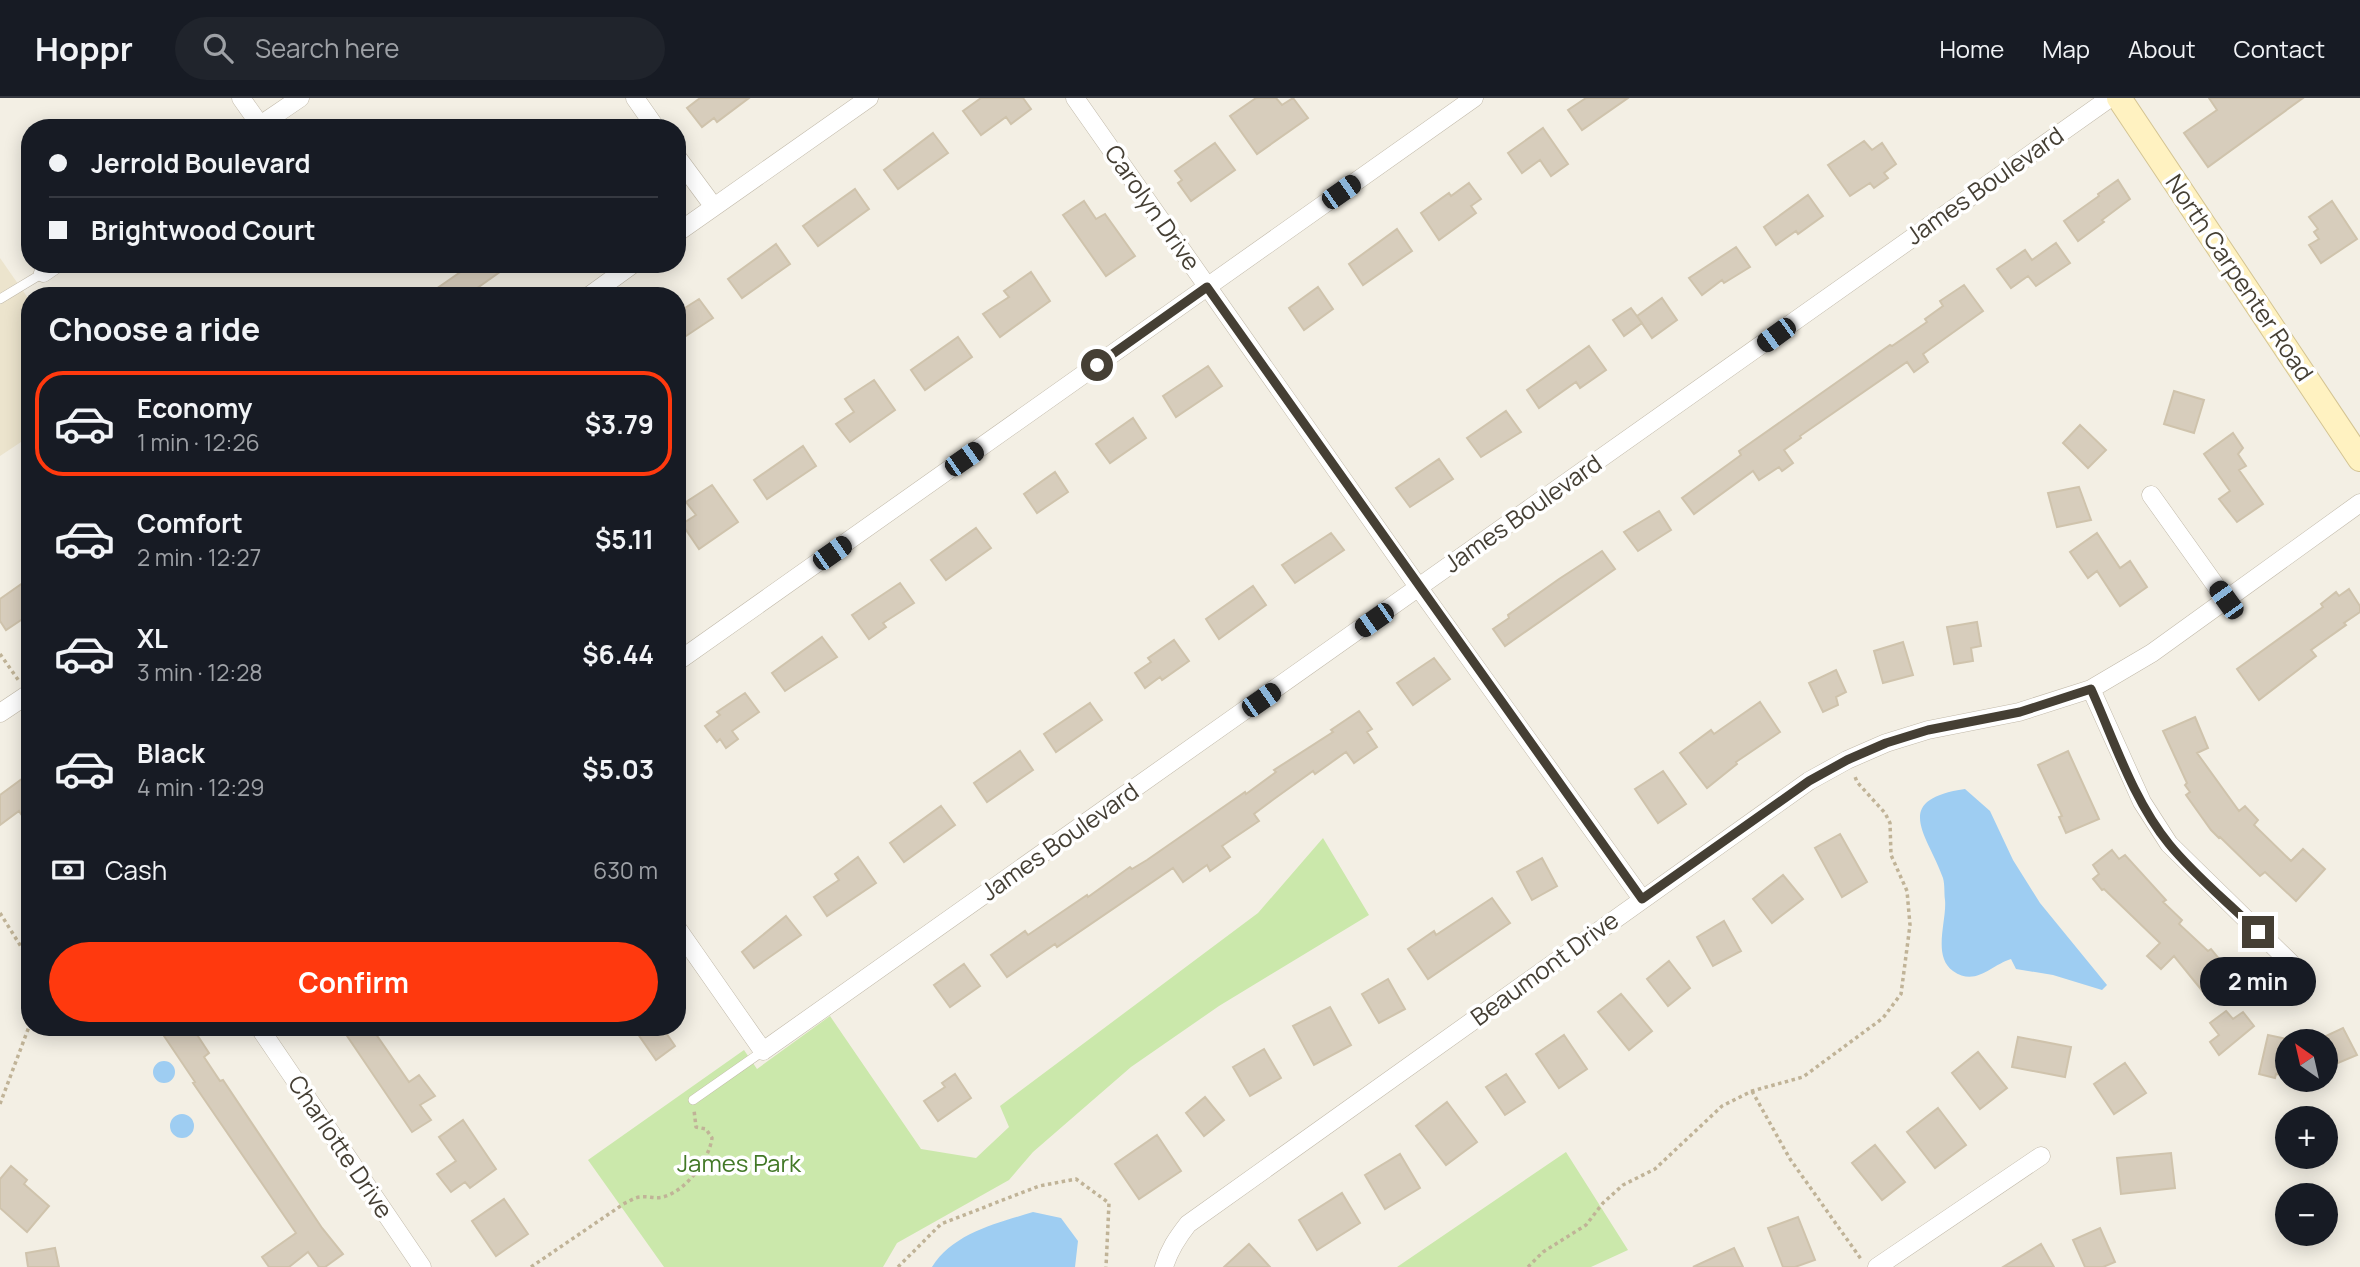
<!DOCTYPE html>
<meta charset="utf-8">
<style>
:root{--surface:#171b24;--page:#20242c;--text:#f1f3f6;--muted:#9ea1a6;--line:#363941;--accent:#ff390e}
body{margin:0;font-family:Manrope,sans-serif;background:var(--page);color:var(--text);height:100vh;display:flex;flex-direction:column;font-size:26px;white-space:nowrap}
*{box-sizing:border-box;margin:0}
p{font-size:23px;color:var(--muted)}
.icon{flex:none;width:38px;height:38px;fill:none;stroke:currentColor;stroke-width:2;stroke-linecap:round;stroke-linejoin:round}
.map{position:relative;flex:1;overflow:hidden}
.drawer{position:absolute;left:21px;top:189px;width:665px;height:749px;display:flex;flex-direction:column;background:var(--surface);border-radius:28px;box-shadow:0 4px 18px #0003}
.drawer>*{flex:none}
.guide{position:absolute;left:21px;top:21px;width:665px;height:154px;border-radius:28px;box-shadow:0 4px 18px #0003;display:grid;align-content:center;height:154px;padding:0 28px;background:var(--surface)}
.needle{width:46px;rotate:326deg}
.tools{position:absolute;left:2275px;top:931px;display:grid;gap:14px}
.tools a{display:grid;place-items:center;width:63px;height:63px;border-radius:50%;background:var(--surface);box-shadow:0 4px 18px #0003;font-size:35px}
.end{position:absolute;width:32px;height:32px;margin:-16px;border:9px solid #453f34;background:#fff;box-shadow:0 0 0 4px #fff}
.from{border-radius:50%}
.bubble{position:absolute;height:49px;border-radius:24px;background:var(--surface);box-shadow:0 4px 18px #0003;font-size:23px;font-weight:700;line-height:49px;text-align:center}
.car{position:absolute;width:21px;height:42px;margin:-21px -10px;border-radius:9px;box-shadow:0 0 5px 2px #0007;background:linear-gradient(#222 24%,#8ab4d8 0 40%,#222 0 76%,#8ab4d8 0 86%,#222 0)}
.guide b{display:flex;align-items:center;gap:24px;height:66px;font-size:26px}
.guide b+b{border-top:2px solid var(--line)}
.guide i{width:18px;height:18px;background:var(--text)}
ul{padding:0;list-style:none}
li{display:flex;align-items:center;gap:21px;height:105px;margin:0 14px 10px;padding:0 14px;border:4px solid transparent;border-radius:28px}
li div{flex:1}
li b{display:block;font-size:26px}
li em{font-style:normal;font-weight:700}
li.current{border-color:var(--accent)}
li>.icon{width:63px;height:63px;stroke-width:1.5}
h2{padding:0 28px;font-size:32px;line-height:84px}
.pay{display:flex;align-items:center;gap:18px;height:77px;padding:0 28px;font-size:26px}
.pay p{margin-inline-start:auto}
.cta{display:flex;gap:14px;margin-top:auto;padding:14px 28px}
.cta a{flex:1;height:80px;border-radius:42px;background:var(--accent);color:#fff;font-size:28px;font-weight:700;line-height:80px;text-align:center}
header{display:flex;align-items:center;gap:42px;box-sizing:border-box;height:98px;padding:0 35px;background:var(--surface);border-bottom:2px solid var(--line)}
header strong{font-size:33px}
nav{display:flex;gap:38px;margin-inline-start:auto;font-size:24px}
.search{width:490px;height:63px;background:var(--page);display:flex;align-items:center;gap:18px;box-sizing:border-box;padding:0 24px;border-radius:38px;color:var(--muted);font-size:26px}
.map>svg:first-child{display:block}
</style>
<header>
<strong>Hoppr</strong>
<div class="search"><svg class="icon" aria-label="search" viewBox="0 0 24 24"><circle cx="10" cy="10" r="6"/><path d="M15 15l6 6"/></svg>Search here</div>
<nav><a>Home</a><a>Map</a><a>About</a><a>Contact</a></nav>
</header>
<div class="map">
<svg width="2360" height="1169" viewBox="0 0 2360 1169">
<rect width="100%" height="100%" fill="#f3efe4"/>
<path fill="#ece4cd" d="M0 160 30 203V338L0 358Z"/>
<path fill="#cbe8ab" d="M1323 740 1369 817 1219 908 1131 969 1033 1054 1009 1082 897 1145 883 1169H664L588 1062 744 952 757 971 830 918 921 1051 976 1060 1009 1029 1000 1008 1258 815Z
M1566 1054 1628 1152 1591 1169H1397Z"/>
<path fill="#9ecdf2" d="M1965 691 1990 713 2013 762 2040 805 2107 887 2102 892 2053 877 2016 871 2011 861C1991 867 1976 889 1953 873 1932 858 1947 823 1945 802 1944 795 1945 787 1943 780 1928 737 1890 702 1965 691Z
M153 974a11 11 0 1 1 22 0a11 11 0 1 1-22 0Z
M170 1028a12 12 0 1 1 24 0a12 12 0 1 1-24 0Z
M1033 1114 1061 1120 1078 1143 1075 1169H932C953 1135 998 1125 1033 1114Z"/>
<path fill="#d7cdbc" stroke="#cfc3ac" stroke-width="2" d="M700 0H749L717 24 714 20 702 29 687 10Z
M981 0H1023L1031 11 1011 26 1006 19 981 37 963 13Z
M1256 0H1276L1282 7 1293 0 1308 20 1257 56 1230 18Z
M1586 0H1628L1582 32 1568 12Z
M2209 0H2303L2208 69 2184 35 2217 12Z
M1543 30 1568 66 1551 78 1540 62 1522 75 1508 55Z
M933 35 948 55 898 91 884 72Z
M1864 43 1872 52 1882 45 1896 66 1884 75 1888 80 1874 90 1870 85 1850 98 1828 67Z
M1215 45 1235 72 1191 103 1178 85 1182 82 1175 73Z
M2118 82 2130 101 2102 122 2104 124 2078 143 2064 123 2099 98 2098 96Z
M1469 85 1481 101 1471 108 1476 115 1439 142 1421 115 1449 95 1451 98Z
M855 91 869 111 818 148 803 128Z
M1808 97 1823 118 1798 136 1796 133 1776 147 1764 129Z
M1084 103 1096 121 1105 116 1135 158 1106 178 1063 117Z
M2332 103 2357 141 2321 165 2309 147 2319 141 2314 134 2318 131 2309 119Z
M1397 131 1412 153 1363 187 1349 166Z
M2056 145 2070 165 2036 188 2028 178 2011 190 1997 171 2025 152 2032 162Z
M776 146 790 166 742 200 728 181Z
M1736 149 1750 169 1724 185 1722 182 1702 197 1689 180Z
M472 166H511L466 198H426Z
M1031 174 1050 203 1000 239 983 216 1009 199 1004 193Z
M1964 187 1983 213 1923 256 1928 264 1914 274 1907 264 1800 338 1801 340 1784 352 1793 365 1782 373 1779 369 1759 382 1753 373 1694 416 1682 400 1741 357 1739 353 1890 247 1892 248 1927 224 1925 221 1943 208 1940 203Z
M1318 189 1333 211 1304 232 1289 210Z
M1662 200 1677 222 1652 240 1637 218Z
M699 201 713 220 677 244V215Z
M1631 210 1642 225 1624 238 1613 222Z
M958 239 972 259 925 292 911 272Z
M1589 248 1606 272 1580 290 1576 284 1539 310 1527 292Z
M1208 268 1222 288 1176 319 1163 298Z
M874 282 895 312 850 344 836 326 854 314 845 301Z
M2174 293 2204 302 2194 335 2164 326Z
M1506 313 1521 334 1481 359 1467 340Z
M1133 320 1146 340 1110 365 1096 346Z
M2080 327 2106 352 2088 370 2063 345Z
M2233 335 2243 350 2238 356 2246 368 2239 372 2263 406 2237 424 2219 401 2230 393 2204 356Z
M803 348 816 368 767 401 754 382Z
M1439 361 1453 381 1410 409 1396 390Z
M1055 374 1068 394 1037 415 1024 396Z
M712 387 738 424 699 451 682 426 696 417 686 404Z
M2079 389 2091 422 2057 429 2048 395Z
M1659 413 1671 432 1638 453 1624 434Z
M976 430 991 450 946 482 931 462Z
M1331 435 1344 452 1295 485 1282 467Z
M2097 435 2120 470 2130 463 2147 489 2120 508 2097 473 2088 480 2070 454Z
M1602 453 1615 471 1505 548 1493 531 1509 520 1508 517 1559 481Z
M30 480V516L6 532 0 523V501Z
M900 485 914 505 883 525 886 529 869 541 852 517Z
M1253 488 1266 507 1219 541 1206 521Z
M2349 491 2360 508V514L2344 525 2346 527 2311 552 2316 558 2259 602 2237 571 2323 509 2321 506 2336 494 2339 498Z
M1977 524 1981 548 1971 550 1973 563 1954 566 1947 529Z
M822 539 837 559 785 593 772 575Z
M1174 542 1189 563 1162 582 1160 579 1145 590 1135 575 1151 564 1148 560Z
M1903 544 1913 577 1883 585 1874 553Z
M1434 560 1450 581 1413 607 1397 585Z
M1836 572 1846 594 1836 599 1838 607 1823 614 1809 585Z
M745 595 759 614 732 633 738 641 726 650 720 641 717 644 705 628 720 617 717 614Z
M1760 604 1780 634 1736 664 1737 666 1707 690 1680 655 1711 632 1714 636Z
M1090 605 1102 622 1056 654 1044 636Z
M1359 613 1372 631 1367 634 1377 649 1354 665 1346 654 1315 676 1313 673 1274 701 1254 716 1259 723 1222 748 1230 759 1210 773 1207 767 1183 784 1173 770 1057 849 1055 846 1007 879 991 857 1025 833 1028 837 1087 797 1088 799 1130 769 1132 771 1147 762 1245 694 1246 696 1276 674 1274 672 1333 634 1331 632Z
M2195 619 2208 650 2197 655 2239 713 2245 708 2258 722 2254 727 2291 763 2303 751 2325 771 2296 803 2265 774 2260 778 2220 739 2219 740 2211 732 2186 697 2190 694 2185 687 2187 685 2163 633Z
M1020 653 1033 672 987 704 974 685Z
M2068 653 2099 721 2066 735 2059 719 2062 718 2038 667Z
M1663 673 1686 706 1658 725 1635 691Z
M30 675V709L21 716 19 713 0 727V697Z
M941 708 955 727 904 764 890 745Z
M1840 736 1867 784 1842 799 1815 750Z
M2112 752 2119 761 2125 757 2166 802 2163 804 2182 822 2179 826 2208 853 2211 851 2230 874 2204 895 2174 858 2161 871 2147 858 2160 845 2104 791 2102 792 2093 781 2099 776 2093 767Z
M858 759 876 785 827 818 814 799 839 782 835 776Z
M1542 760 1557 788 1532 802 1517 774Z
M1783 777 1803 801 1772 825 1753 801Z
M1492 800 1510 825 1428 881 1408 851 1434 833 1436 837Z
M786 818 801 837 754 870 742 854Z
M1724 823 1741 853 1713 868 1697 839Z
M1669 863 1690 890 1668 908 1647 881Z
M964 866 980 888 950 909 934 887Z
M1388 881 1405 911 1379 925 1362 896Z
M1621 896 1652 933 1629 952 1598 914Z
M1330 909 1351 947 1314 967 1293 928Z
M2226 913 2233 921 2243 914 2254 928 2219 957 2210 944 2219 937 2210 925Z
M158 929H192L209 955 204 959 220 983 223 982 322 1130 343 1156 325 1169H319L308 1154 289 1169H269L262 1159 296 1135 193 985 195 984Z
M341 929H371L409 984 419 977 435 998 420 1007 431 1022 412 1034Z
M633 929H662L675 948 656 962Z
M2343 930 2357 957 2326 970V950L2333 952 2326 938Z
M1564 937 1587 971 1559 990 1536 956Z
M2268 937 2287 941V978L2276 976 2275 980 2259 976Z
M2018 939 2071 949 2065 979 2012 969Z
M1264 951 1281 980 1250 998 1233 969Z
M1978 954 2007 990 1980 1011 1952 975Z
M2125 965 2146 995 2114 1016 2094 986Z
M955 976 971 1000 938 1023 924 1003 945 989 942 985Z
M1506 976 1525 1004 1505 1017 1486 989Z
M1205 999 1224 1022 1204 1038 1186 1015Z
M1447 1004 1477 1044 1446 1067 1416 1028Z
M1938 1010 1966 1047 1935 1070 1907 1034Z
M463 1022 496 1071 470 1090 465 1084 451 1094 437 1076 456 1063 439 1039Z
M1157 1037 1181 1073 1139 1101 1115 1066Z
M1875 1047 1905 1084 1882 1102 1852 1065Z
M2171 1055 2175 1090 2121 1096 2117 1060Z
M1400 1056 1420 1090 1385 1111 1365 1077Z
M11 1068 27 1082 24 1086 49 1108 27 1134 0 1110V1081Z
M1342 1095 1360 1125 1317 1152 1299 1122Z
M504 1101 528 1136 496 1158 472 1123Z
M1798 1119 1815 1162 1795 1169H1783L1768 1130Z
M2100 1130 2115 1164 2103 1169H2085L2073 1142Z
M1249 1146 1270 1169H1224Z
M2041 1146 2054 1169H2003Z
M55 1150 59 1169H28L26 1155Z
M1734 1150 1743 1169H1693Z"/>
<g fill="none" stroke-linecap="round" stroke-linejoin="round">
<g stroke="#c1b9a9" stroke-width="10">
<path id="lane" d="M0 201 43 175
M693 1002 763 953"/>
</g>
<g stroke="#c1b9a9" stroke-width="19">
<path id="street" d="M241 0 260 27
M635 0 656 30
M1075 0 1419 490 1642 801
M256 30 300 0
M677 59 714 109
M677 135 869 0
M43 175 56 166
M589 198 633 166
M2151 397 2226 502
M677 564 1474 0
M2091 591 2142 704 2169 746 2298 872
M0 615 30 595
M677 830 763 953 2110 0
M259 929 422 1169
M1164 1169C1169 1152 1177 1140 1188 1126L1809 683 1847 662 1886 645 1928 632 2019 614 2091 591 2152 555 2360 405
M1877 1169 2041 1058"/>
</g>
<g stroke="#d4c492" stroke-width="26">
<path id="secondary" d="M2119 0 2360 361"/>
</g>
<path stroke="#c0b397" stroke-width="3.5" stroke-dasharray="3.5 3.5" stroke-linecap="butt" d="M0 556 19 583
M0 815 30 863
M1752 993 1790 1061 1861 1161
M0 1006 30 926
M531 1169 625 1105C630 1103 635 1099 641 1099 648 1098 656 1101 663 1099 686 1093 709 1062 712 1040L706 1031 696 1029 694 1012
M898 1169 941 1126 1039 1088 1076 1081 1109 1105 1106 1169
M1528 1169 1543 1154 1586 1127 1603 1105 1623 1087 1655 1071 1722 1008 1752 993 1803 979 1883 920 1901 896 1910 827 1907 793 1891 757 1890 725 1885 715 1857 684 1854 676"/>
<use href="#lane" stroke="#fff" stroke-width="9"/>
<use href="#street" stroke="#fff" stroke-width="18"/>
<use href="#secondary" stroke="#fff2c1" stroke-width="24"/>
</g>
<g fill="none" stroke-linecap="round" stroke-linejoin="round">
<path stroke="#453f34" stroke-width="9" d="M1097 267 1207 189 1642 801 1809 683 1847 662 1886 645 1928 632 2020 614 2091 591C2114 642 2133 702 2169 746 2195 778 2229 805 2258 834"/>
</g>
<g text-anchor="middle" stroke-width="7" stroke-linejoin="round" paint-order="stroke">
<g font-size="24" fill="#453f34" stroke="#fff">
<text transform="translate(1985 88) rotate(-35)" y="8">James Boulevard</text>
<text transform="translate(1152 110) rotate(55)" y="8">Carolyn Drive</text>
<text transform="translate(2239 180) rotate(56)" y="8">North Carpenter Road</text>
<text transform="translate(1523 416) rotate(-35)" y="8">James Boulevard</text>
<text transform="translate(1060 744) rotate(-35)" y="8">James Boulevard</text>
<text transform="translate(1545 871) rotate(-36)" y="8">Beaumont Drive</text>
<text transform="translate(340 1049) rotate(56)" y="8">Charlotte Drive</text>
</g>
<g font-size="24" fill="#427826" stroke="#fff">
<text x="739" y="1074">James Park</text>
</g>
</g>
</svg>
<div class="tools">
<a><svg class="needle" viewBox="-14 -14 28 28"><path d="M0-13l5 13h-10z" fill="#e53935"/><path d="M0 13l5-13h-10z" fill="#9ea1a6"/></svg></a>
<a>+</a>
<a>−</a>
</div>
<i class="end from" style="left:1097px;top:267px"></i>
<i class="end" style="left:2258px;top:834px"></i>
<div class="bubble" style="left:2200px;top:859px;width:116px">2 min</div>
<i class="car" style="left:1341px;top:94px;rotate:55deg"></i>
<i class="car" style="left:1776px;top:237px;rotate:234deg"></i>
<i class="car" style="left:964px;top:361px;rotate:55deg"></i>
<i class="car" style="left:832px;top:455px;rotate:55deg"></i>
<i class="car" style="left:2226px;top:502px;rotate:324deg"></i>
<i class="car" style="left:1374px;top:522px;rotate:235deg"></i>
<i class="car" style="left:1261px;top:602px;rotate:55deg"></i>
<div class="guide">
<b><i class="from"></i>Jerrold Boulevard</b>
<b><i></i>Brightwood Court</b>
</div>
<section class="drawer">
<h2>Choose a ride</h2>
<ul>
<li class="current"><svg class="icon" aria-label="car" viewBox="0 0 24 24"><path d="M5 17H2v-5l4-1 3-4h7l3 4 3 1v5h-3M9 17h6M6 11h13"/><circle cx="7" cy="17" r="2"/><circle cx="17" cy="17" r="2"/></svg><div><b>Economy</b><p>1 min · 12:26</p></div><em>$3.79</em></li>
<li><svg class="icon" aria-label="car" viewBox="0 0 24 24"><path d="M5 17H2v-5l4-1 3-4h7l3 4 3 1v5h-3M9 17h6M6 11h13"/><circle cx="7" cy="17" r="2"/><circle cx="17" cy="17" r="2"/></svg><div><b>Comfort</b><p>2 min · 12:27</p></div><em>$5.11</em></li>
<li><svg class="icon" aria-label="car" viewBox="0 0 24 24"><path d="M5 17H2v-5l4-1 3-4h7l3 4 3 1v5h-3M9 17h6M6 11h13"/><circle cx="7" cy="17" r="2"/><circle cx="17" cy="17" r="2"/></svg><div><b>XL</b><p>3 min · 12:28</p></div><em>$6.44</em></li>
<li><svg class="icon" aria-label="car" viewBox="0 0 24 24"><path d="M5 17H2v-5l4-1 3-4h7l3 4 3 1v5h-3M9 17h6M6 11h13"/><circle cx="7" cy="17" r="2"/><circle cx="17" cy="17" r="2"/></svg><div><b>Black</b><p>4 min · 12:29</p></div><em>$5.03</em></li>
</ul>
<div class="pay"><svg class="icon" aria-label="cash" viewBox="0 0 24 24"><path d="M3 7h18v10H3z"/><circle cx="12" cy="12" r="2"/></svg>Cash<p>630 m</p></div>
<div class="cta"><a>Confirm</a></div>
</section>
</div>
